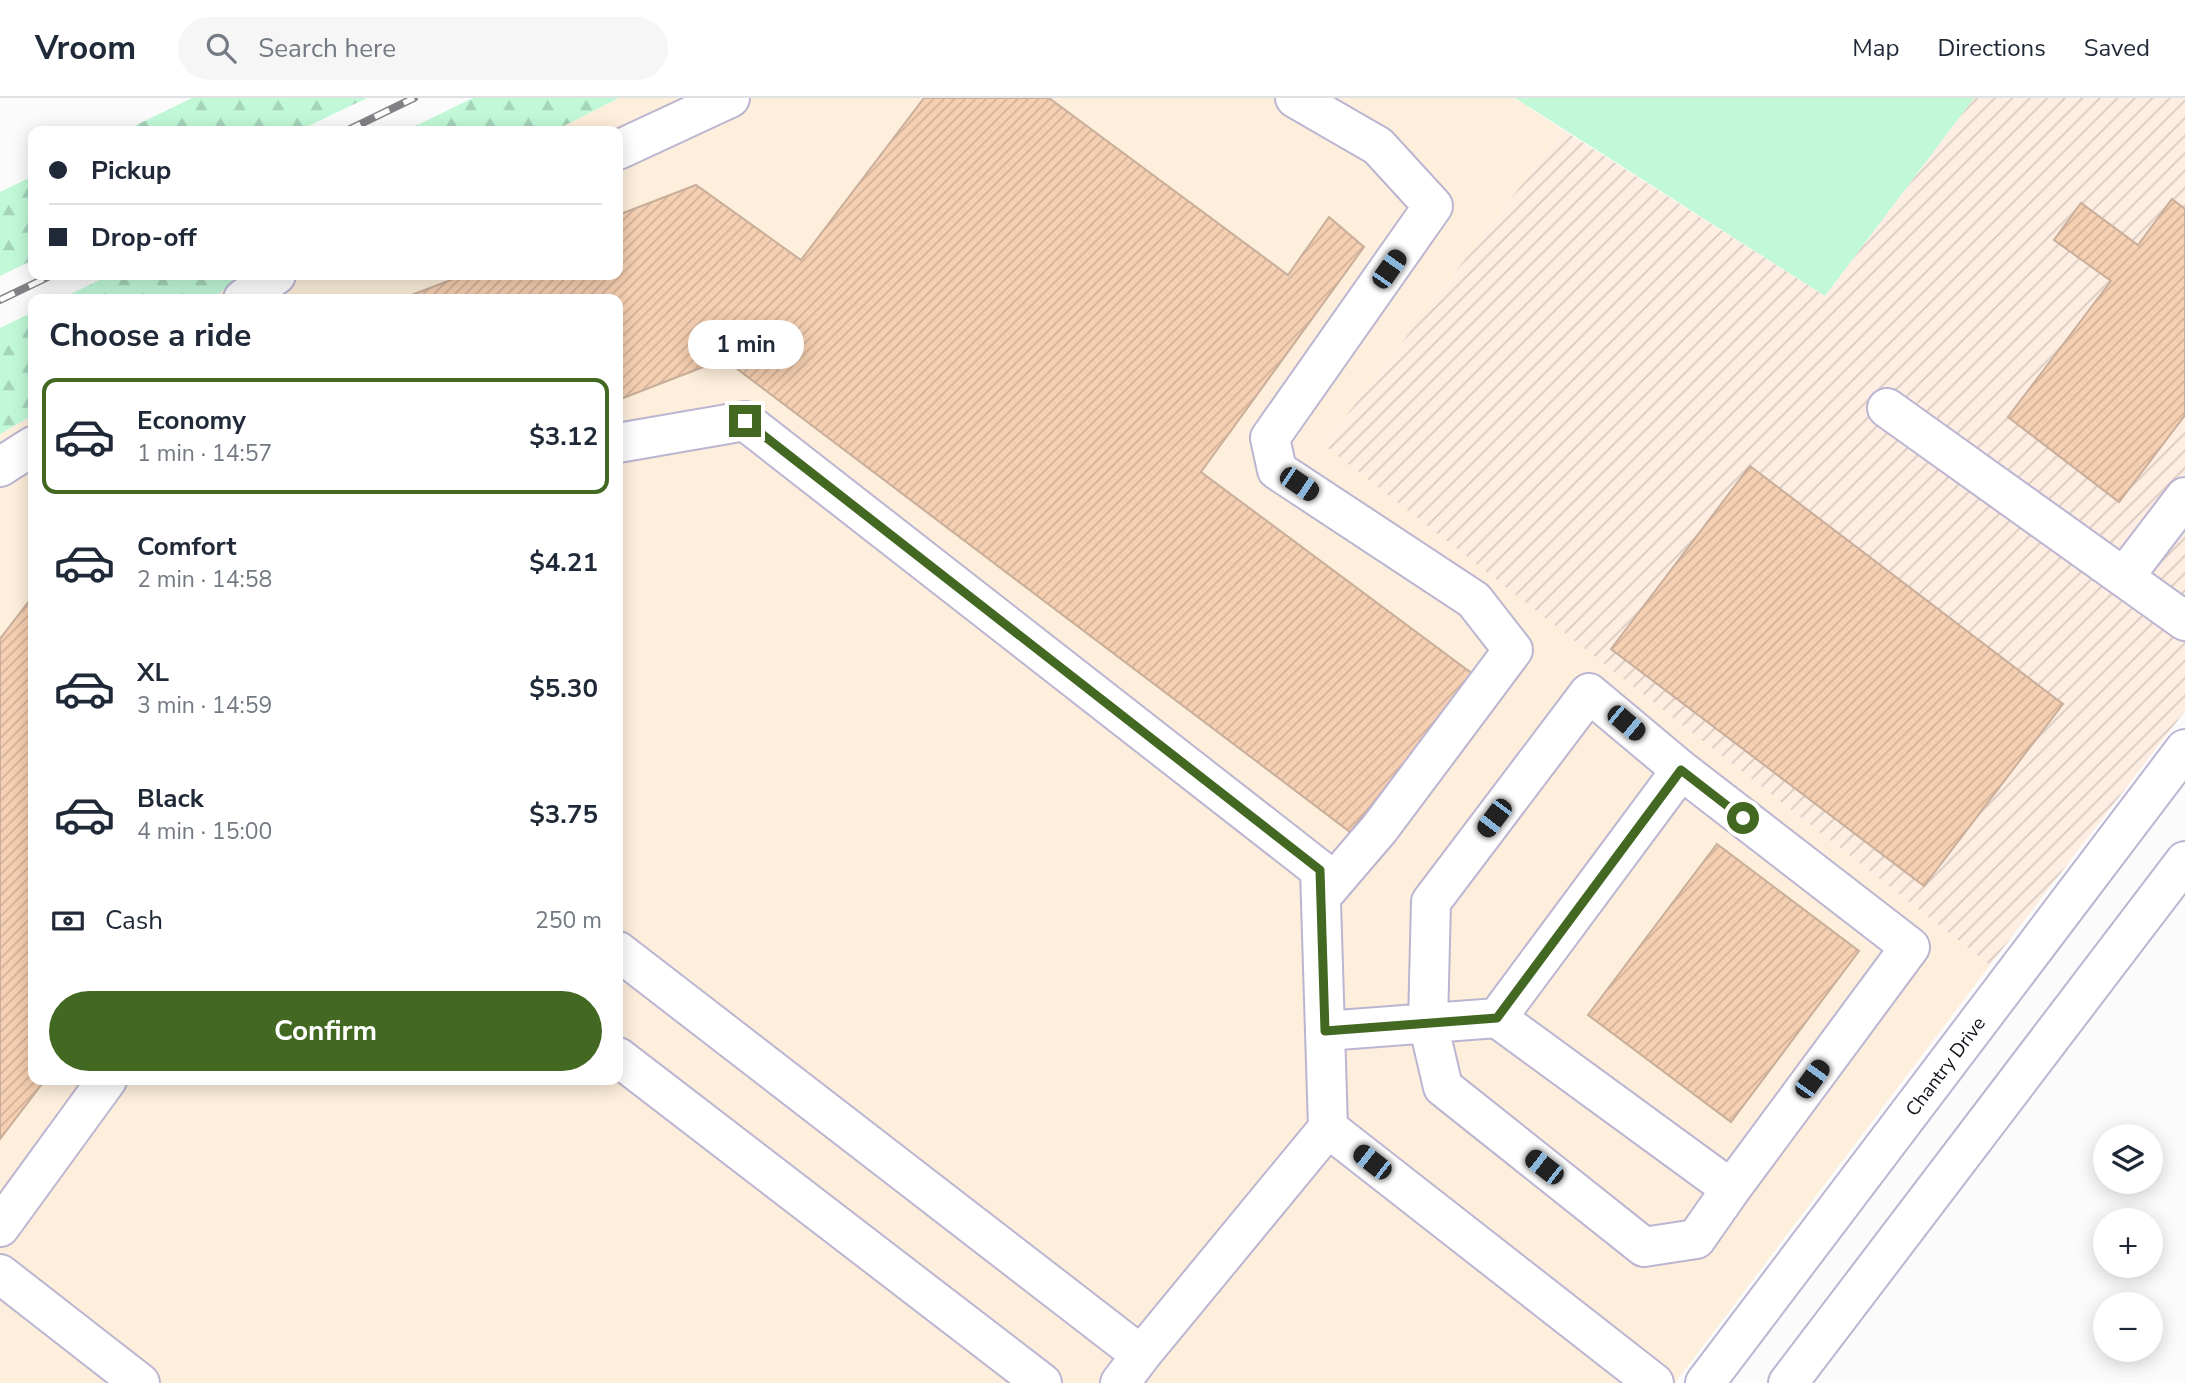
<!DOCTYPE html>
<meta charset="utf-8">
<style>
:root{--surface:#fff;--page:#f6f6f7;--text:#1f2937;--muted:#747a83;--line:#e0e1e3;--accent:#426822}
body{margin:0;font-family:"Nunito Sans",sans-serif;background:var(--page);color:var(--text);height:100vh;display:flex;flex-direction:column;font-size:26px;white-space:nowrap}
*{box-sizing:border-box;margin:0}
p{font-size:23px;color:var(--muted)}
.icon{flex:none;width:38px;height:38px;fill:none;stroke:currentColor;stroke-width:2;stroke-linecap:round;stroke-linejoin:round}
.map{position:relative;flex:1;overflow:hidden}
.side{position:absolute;left:28px;top:196px;width:595px;height:791px;display:flex;flex-direction:column;background:var(--surface);border-radius:14px;box-shadow:0 4px 18px #0003}
.side>*{flex:none}
.hud{position:absolute;left:28px;top:28px;width:595px;height:154px;border-radius:14px;box-shadow:0 4px 18px #0003;display:grid;align-content:center;height:154px;padding:0 21px;background:var(--surface)}
.controls{position:absolute;left:2093px;top:1026px;display:grid;gap:14px}
.controls a{display:grid;place-items:center;width:70px;height:70px;border-radius:50%;background:var(--surface);box-shadow:0 4px 18px #0003;font-size:35px}
.end{position:absolute;width:32px;height:32px;margin:-16px;border:9px solid #426822;background:#fff;box-shadow:0 0 0 4px #fff}
.from{border-radius:50%}
.bubble{position:absolute;height:49px;border-radius:24px;background:var(--surface);box-shadow:0 4px 18px #0003;font-size:23px;font-weight:700;line-height:49px;text-align:center}
.car{position:absolute;width:21px;height:42px;margin:-21px -10px;border-radius:9px;box-shadow:0 0 5px 2px #0007;background:linear-gradient(#222 24%,#8ab4d8 0 40%,#222 0 76%,#8ab4d8 0 86%,#222 0)}
.hud b{display:flex;align-items:center;gap:24px;height:66px;font-size:26px}
.hud b+b{border-top:2px solid var(--line)}
.hud i{width:18px;height:18px;background:var(--text)}
ul{padding:0;list-style:none}
li{display:flex;align-items:center;gap:21px;height:116px;margin:0 14px 10px;padding:0 7px;border:4px solid transparent;border-radius:14px}
li div{flex:1}
li b{display:block;font-size:26px}
li em{font-style:normal;font-weight:700}
li.active{border-color:var(--accent)}
li>.icon{width:63px;height:63px;stroke-width:1.5}
h2{padding:0 21px;font-size:32px;line-height:84px}
.pay{display:flex;align-items:center;gap:18px;height:77px;padding:0 21px;font-size:26px}
.pay p{margin-inline-start:auto}
.button{display:flex;gap:14px;margin-top:auto;padding:14px 21px}
.button a{flex:1;height:80px;border-radius:42px;background:var(--accent);color:#fff;font-size:28px;font-weight:700;line-height:80px;text-align:center}
header{display:flex;align-items:center;gap:42px;box-sizing:border-box;height:98px;padding:0 35px;background:var(--surface);border-bottom:2px solid var(--line)}
header strong{font-size:33px}
nav{display:flex;gap:38px;margin-inline-start:auto;font-size:24px}
.search{width:490px;height:63px;background:var(--page);display:flex;align-items:center;gap:18px;box-sizing:border-box;padding:0 24px;border-radius:38px;color:var(--muted);font-size:26px}
.map>svg:first-child{display:block}
</style>
<header>
<strong>Vroom</strong>
<div class="search"><svg class="icon" aria-label="search" viewBox="0 0 24 24"><circle cx="10" cy="10" r="6"/><path d="M15 15l6 6"/></svg>Search here</div>
<nav><a>Map</a><a>Directions</a><a>Saved</a></nav>
</header>
<div class="map">
<svg width="2185" height="1285" viewBox="0 0 2185 1285">
<defs>
<pattern id="industrial-furrows" width="10" height="10" patternUnits="userSpaceOnUse" patternTransform="scale(1.75)"><rect width="10" height="10" fill="#feede1"/><path d="M-1 1l2-2M0 10L10 0M9 11l2-2" fill="none" stroke="#d9cac0"/></pattern>
<pattern id="forest-firs" width="22" height="20" patternUnits="userSpaceOnUse" patternTransform="scale(1.75)"><rect width="22" height="20" fill="#c1f9d8"/><path d="M5 1l3.5 6h-7zM16 11l3.5 6h-7z" fill="#a5d4b9"/></pattern>
<pattern id="building-hatch" width="6" height="6" patternUnits="userSpaceOnUse" patternTransform="scale(1.75)"><rect width="6" height="6" fill="#f6d0b2"/><path d="M-1 1l2-2M0 6l6-6M5 7l2-2" fill="none" stroke="#d2b198"/></pattern>
</defs>
<rect width="100%" height="100%" fill="#fbfbfb"/>
<path fill="#fdefdb" d="M619 0H1515L1563 32 1325 347 1990 867 1675 1285H0V336L33 317V982H618V201H212L243 177H618V33H554Z"/>
<path fill="url(#industrial-furrows)" d="M1974 0H2185V613L1990 867 1324 347 1563 32 1825 198Z"/>
<path fill="#c1f9d8" d="M1515 0H1974L1825 198Z"/>
<path fill="url(#forest-firs)" d="M192 0H367L298 33H124Z
M473 0H619L554 33H405Z
M33 78V162L0 178V94Z
M110 177H243L212 201H60Z
M33 214V317L0 336V230Z"/>
<path fill="url(#building-hatch)" stroke="#c9af9b" stroke-width="2" d="M924 0H1049L1288 177 1329 119 1364 149 1201 374 1474 577 1350 734 724 261 618 302V201H401L464 177H618V117L696 87 801 162Z
M2172 101 2185 111V317L2119 404 2008 319 2111 183 2054 142 2081 105 2138 147Z
M1750 368 2063 606 1924 788 1611 551Z
M33 498V982H45L0 1041V541Z
M1717 746 1859 853 1731 1024 1588 917Z"/>
<g fill="none" stroke-linecap="round" stroke-linejoin="round">
<g stroke="#bcb5d1" stroke-width="42">
<path id="minor" d="M1295 0 1378 48 1433 108 1270 340 1277 372 1474 502 1513 552 1380 730 1321 799
M618 52 730 0
M243 201 276 177
M1887 310 2185 523
M618 345 745 323 1320 772 1328 1030
M0 369 33 348
M2124 479 2185 399
M1681 672 1589 595 1431 804 1428 925 1443 989 1644 1149 1696 1141 1731 1091
M618 853 1141 1257
M1325 933 1497 920 1731 1091 1910 849 1681 672 1497 920
M618 959 1042 1285
M0 1129 107 982
M0 1176 140 1285
M1120 1285 1141 1257 1328 1030 1654 1285
M1705 1285 2185 651
M1788 1285 2185 763"/>
</g>
<use href="#minor" stroke="#fff" stroke-width="38"/>
<g stroke="#838186" stroke-width="8">
<path id="rail" d="M346 33 414 0
M0 202 52 177"/>
</g>
<use href="#rail" stroke="#fff" stroke-width="5" stroke-dasharray="16" stroke-linecap="butt"/>
</g>
<g fill="none" stroke-linecap="round" stroke-linejoin="round">
<path stroke="#426822" stroke-width="9" d="M745 323 1320 772 1325 933 1497 920 1681 672 1743 720"/>
</g>
<g text-anchor="middle" stroke-width="6" stroke-linejoin="round" paint-order="stroke">
<g font-size="19" fill="#120f19" stroke="#fff">
<text transform="translate(1945 968) rotate(-53)" y="7">Chantry Drive</text>
</g>
</g>
</svg>
<div class="controls">
<a><svg class="icon" aria-label="layers" viewBox="0 0 24 24"><path d="M12 4l9 5-9 5-9-5zM3 14l9 5 9-5"/></svg></a>
<a>+</a>
<a>−</a>
</div>
<i class="end from" style="left:1743px;top:720px"></i>
<i class="end" style="left:745px;top:323px"></i>
<div class="bubble" style="left:688px;top:222px;width:116px">1 min</div>
<i class="car" style="left:1389px;top:171px;rotate:35deg"></i>
<i class="car" style="left:1299px;top:386px;rotate:124deg"></i>
<i class="car" style="left:1626px;top:625px;rotate:130deg"></i>
<i class="car" style="left:1494px;top:720px;rotate:217deg"></i>
<i class="car" style="left:1812px;top:981px;rotate:36deg"></i>
<i class="car" style="left:1372px;top:1064px;rotate:308deg"></i>
<i class="car" style="left:1544px;top:1069px;rotate:308deg"></i>
<div class="hud">
<b><i class="from"></i>Pickup</b>
<b><i></i>Drop-off</b>
</div>
<section class="side">
<h2>Choose a ride</h2>
<ul>
<li class="active"><svg class="icon" aria-label="car" viewBox="0 0 24 24"><path d="M5 17H2v-5l4-1 3-4h7l3 4 3 1v5h-3M9 17h6M6 11h13"/><circle cx="7" cy="17" r="2"/><circle cx="17" cy="17" r="2"/></svg><div><b>Economy</b><p>1 min · 14:57</p></div><em>$3.12</em></li>
<li><svg class="icon" aria-label="car" viewBox="0 0 24 24"><path d="M5 17H2v-5l4-1 3-4h7l3 4 3 1v5h-3M9 17h6M6 11h13"/><circle cx="7" cy="17" r="2"/><circle cx="17" cy="17" r="2"/></svg><div><b>Comfort</b><p>2 min · 14:58</p></div><em>$4.21</em></li>
<li><svg class="icon" aria-label="car" viewBox="0 0 24 24"><path d="M5 17H2v-5l4-1 3-4h7l3 4 3 1v5h-3M9 17h6M6 11h13"/><circle cx="7" cy="17" r="2"/><circle cx="17" cy="17" r="2"/></svg><div><b>XL</b><p>3 min · 14:59</p></div><em>$5.30</em></li>
<li><svg class="icon" aria-label="car" viewBox="0 0 24 24"><path d="M5 17H2v-5l4-1 3-4h7l3 4 3 1v5h-3M9 17h6M6 11h13"/><circle cx="7" cy="17" r="2"/><circle cx="17" cy="17" r="2"/></svg><div><b>Black</b><p>4 min · 15:00</p></div><em>$3.75</em></li>
</ul>
<div class="pay"><svg class="icon" aria-label="cash" viewBox="0 0 24 24"><path d="M3 7h18v10H3z"/><circle cx="12" cy="12" r="2"/></svg>Cash<p>250 m</p></div>
<div class="button"><a>Confirm</a></div>
</section>
</div>
